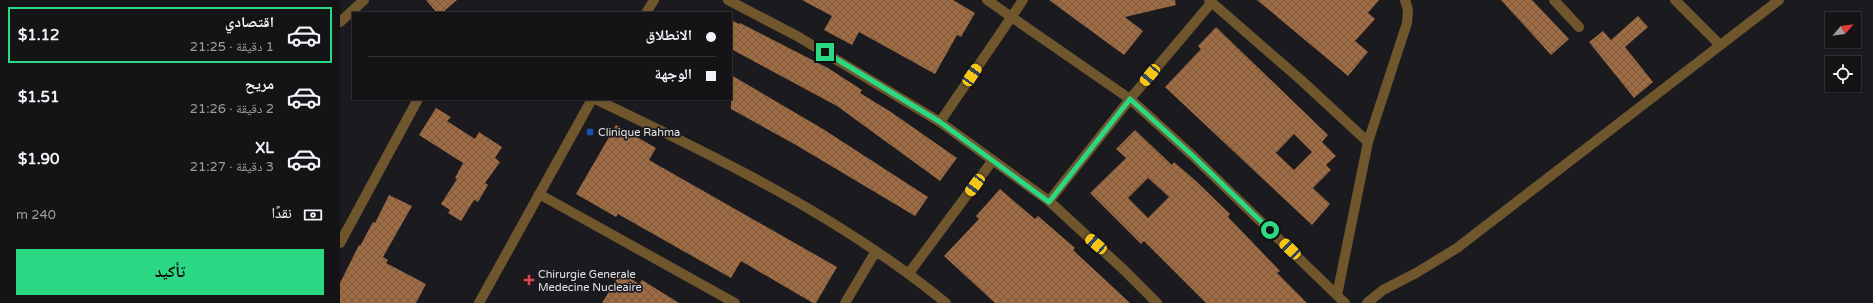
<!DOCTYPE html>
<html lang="ar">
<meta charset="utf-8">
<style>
:root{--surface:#141416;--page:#1d1d1f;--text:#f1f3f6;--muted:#9d9ea1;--line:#333335;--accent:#2bd884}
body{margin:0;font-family:"Varela Round","Noto Naskh Arabic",sans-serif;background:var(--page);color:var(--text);direction:rtl;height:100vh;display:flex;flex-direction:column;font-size:15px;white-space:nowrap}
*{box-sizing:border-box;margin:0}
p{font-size:13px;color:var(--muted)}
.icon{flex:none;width:22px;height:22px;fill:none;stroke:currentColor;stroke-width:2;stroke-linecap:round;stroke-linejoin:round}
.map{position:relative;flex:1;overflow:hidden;direction:ltr}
.side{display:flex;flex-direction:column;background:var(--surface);width:340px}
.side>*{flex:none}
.top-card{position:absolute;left:12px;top:12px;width:380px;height:88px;border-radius:0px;box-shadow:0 1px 3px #0004,0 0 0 1px var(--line);direction:rtl;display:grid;align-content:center;height:88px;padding:0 16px;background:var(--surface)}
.needle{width:26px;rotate:62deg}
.controls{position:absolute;left:1485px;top:12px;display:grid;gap:8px}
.controls a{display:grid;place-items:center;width:36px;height:36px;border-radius:0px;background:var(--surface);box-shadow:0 1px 3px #0004,0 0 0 1px var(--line);font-size:20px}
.end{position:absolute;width:18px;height:18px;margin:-9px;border:5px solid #2bd884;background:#111;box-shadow:0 0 0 2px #111}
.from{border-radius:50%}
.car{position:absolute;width:12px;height:24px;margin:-12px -6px;border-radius:5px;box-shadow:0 0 3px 1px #0007;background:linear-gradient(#f5c518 24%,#345 0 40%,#f5c518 0 76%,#345 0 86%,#f5c518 0)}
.top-card b{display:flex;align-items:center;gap:14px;height:38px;font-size:15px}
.top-card b+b{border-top:1px solid var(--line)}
.top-card i{width:10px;height:10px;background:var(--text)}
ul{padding:7px 0 0;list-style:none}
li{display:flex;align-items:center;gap:12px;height:56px;margin:0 8px 6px;padding:0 8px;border:2px solid transparent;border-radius:0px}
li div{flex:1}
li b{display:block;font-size:15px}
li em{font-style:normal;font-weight:700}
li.on{border-color:var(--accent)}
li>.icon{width:36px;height:36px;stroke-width:1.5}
.pay{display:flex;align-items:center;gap:10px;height:44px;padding:0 16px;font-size:15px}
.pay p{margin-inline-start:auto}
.button{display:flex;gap:8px;margin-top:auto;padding:8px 16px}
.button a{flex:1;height:46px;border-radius:0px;background:var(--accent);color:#111;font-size:16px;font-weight:700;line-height:46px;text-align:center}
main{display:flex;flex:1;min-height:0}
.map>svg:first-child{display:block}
</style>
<main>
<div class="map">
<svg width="1533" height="303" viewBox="0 0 1533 303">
<defs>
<pattern id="building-cross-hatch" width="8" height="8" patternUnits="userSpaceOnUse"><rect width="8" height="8" fill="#9f6b42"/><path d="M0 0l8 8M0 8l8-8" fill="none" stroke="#7b5b43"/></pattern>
</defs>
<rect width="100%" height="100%" fill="#1b1a1e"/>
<path fill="url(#building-cross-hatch)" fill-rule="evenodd" d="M86 0H117L102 13H97Z
M462 0H613L635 13 621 37 617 35 595 74 519 32 512 45 484 30 492 16Z
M709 0H835L836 5 785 17 803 31 784 55Z
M917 0H1039L1028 13 1035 19 1015 41 1028 52 1008 76Z
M1161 0H1192L1229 39 1211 55Z
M1298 16 1308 27 1285 47 1313 82 1294 98 1249 42 1263 31 1271 40Z
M391 20 399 24 400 23 488 68 522 90 520 93 551 112 617 158 600 181 497 106 391 49Z
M876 27 988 135 982 142 996 156 986 165 991 170 973 188 990 204 972 225 825 87 861 49 858 46ZM954 134 972 152 954 170 936 153Z
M391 75 483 129 588 197 575 216 456 145 391 109Z
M96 108 111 117 107 121 135 139 139 132 162 147 155 158 160 162 145 183 148 185 138 202 134 200 121 221 108 213 110 210 101 204 117 179 115 178 123 163 79 135Z
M276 125 316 148 309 160 497 267 476 303H473L401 261 391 278 278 214 276 217 236 194Z
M795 130 832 165 834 162 856 181 890 214 888 217 940 271 937 273 967 303H866L804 241 801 244 750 193 786 158 776 149ZM808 178 829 197 808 218 788 198Z
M660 189 695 219 698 216 735 248 733 250 790 303H655L604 256 639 219 636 216Z
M49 195 72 206 43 257 48 260 46 263 86 284 76 303H0V283L19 245 20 246 33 222 35 223Z
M281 272 299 284 302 280 339 303H262Z"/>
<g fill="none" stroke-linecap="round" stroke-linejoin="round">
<path stroke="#6f562d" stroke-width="10" d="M388 0 457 36 600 122 709 201 784 270 817 303
M647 0 790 99 853 156 1005 303
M869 0 961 80 1028 142
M1214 0 1239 27
M1335 0 1380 45
M0 22 24 0
M255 99C377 157 501 217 606 303
M600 122 683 0
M199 194 395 303
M709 201 790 99 872 2
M0 243 78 99
M569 273 653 160
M997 295 1028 142 1067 23 1068 10 1065 0
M505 303 536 251
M1027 303 1043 290 1076 273 1117 248 1439 0"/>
<path stroke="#6f562d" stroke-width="10" d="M306 13 314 0
M139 303 252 99"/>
</g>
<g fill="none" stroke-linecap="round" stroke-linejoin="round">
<path stroke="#2bd884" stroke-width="5" d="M485 52 600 122 709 202 790 99 853 156 930 230"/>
</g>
<rect fill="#1a4fb4" stroke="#1b1a1e" stroke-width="1.5" x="246" y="128" width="8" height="8" rx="2"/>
<path fill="#e0444e" stroke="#1b1a1e" stroke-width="1.5" d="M187 274h4v4h4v4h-4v4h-4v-4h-4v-4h4z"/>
<g text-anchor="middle" stroke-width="3.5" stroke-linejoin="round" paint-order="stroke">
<g font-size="11" fill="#e4e3e6" stroke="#1b1a1e" text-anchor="start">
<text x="258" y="136">Clinique Rahma</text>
<text x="198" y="278">Chirurgie Generale<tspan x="198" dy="13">Medecine Nucleaire</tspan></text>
</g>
</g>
</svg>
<div class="controls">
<a><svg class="needle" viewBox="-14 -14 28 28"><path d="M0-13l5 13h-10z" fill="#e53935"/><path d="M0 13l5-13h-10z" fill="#9d9ea1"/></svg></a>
<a><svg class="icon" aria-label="locate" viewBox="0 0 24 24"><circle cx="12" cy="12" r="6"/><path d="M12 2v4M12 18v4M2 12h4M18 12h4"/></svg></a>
</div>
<i class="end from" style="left:930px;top:230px"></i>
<i class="end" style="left:485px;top:52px"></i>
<i class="car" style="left:632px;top:75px;rotate:34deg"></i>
<i class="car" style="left:810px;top:75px;rotate:220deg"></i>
<i class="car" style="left:635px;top:185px;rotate:217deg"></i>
<i class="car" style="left:756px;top:244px;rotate:311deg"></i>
<i class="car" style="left:950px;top:249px;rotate:314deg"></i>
<div class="top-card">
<b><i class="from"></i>الانطلاق</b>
<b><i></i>الوجهة</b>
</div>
</div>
<section class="side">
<ul>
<li class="on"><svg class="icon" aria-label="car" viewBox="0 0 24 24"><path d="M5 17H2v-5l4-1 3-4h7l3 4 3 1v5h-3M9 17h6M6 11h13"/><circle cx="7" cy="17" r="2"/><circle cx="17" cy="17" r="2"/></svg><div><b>اقتصادي</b><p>1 دقيقة · 21:25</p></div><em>$1.12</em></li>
<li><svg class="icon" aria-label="car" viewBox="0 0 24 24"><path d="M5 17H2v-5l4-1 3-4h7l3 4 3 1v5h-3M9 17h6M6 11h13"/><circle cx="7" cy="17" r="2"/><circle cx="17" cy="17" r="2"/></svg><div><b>مريح</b><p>2 دقيقة · 21:26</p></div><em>$1.51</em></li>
<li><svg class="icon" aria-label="car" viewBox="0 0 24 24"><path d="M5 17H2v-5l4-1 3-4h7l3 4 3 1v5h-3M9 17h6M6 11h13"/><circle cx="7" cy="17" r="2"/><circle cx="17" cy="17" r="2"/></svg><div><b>XL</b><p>3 دقيقة · 21:27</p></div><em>$1.90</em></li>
</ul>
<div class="pay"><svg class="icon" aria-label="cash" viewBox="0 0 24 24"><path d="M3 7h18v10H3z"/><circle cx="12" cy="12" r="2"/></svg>نقدًا<p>240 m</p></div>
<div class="button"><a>تأكيد</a></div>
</section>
</main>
